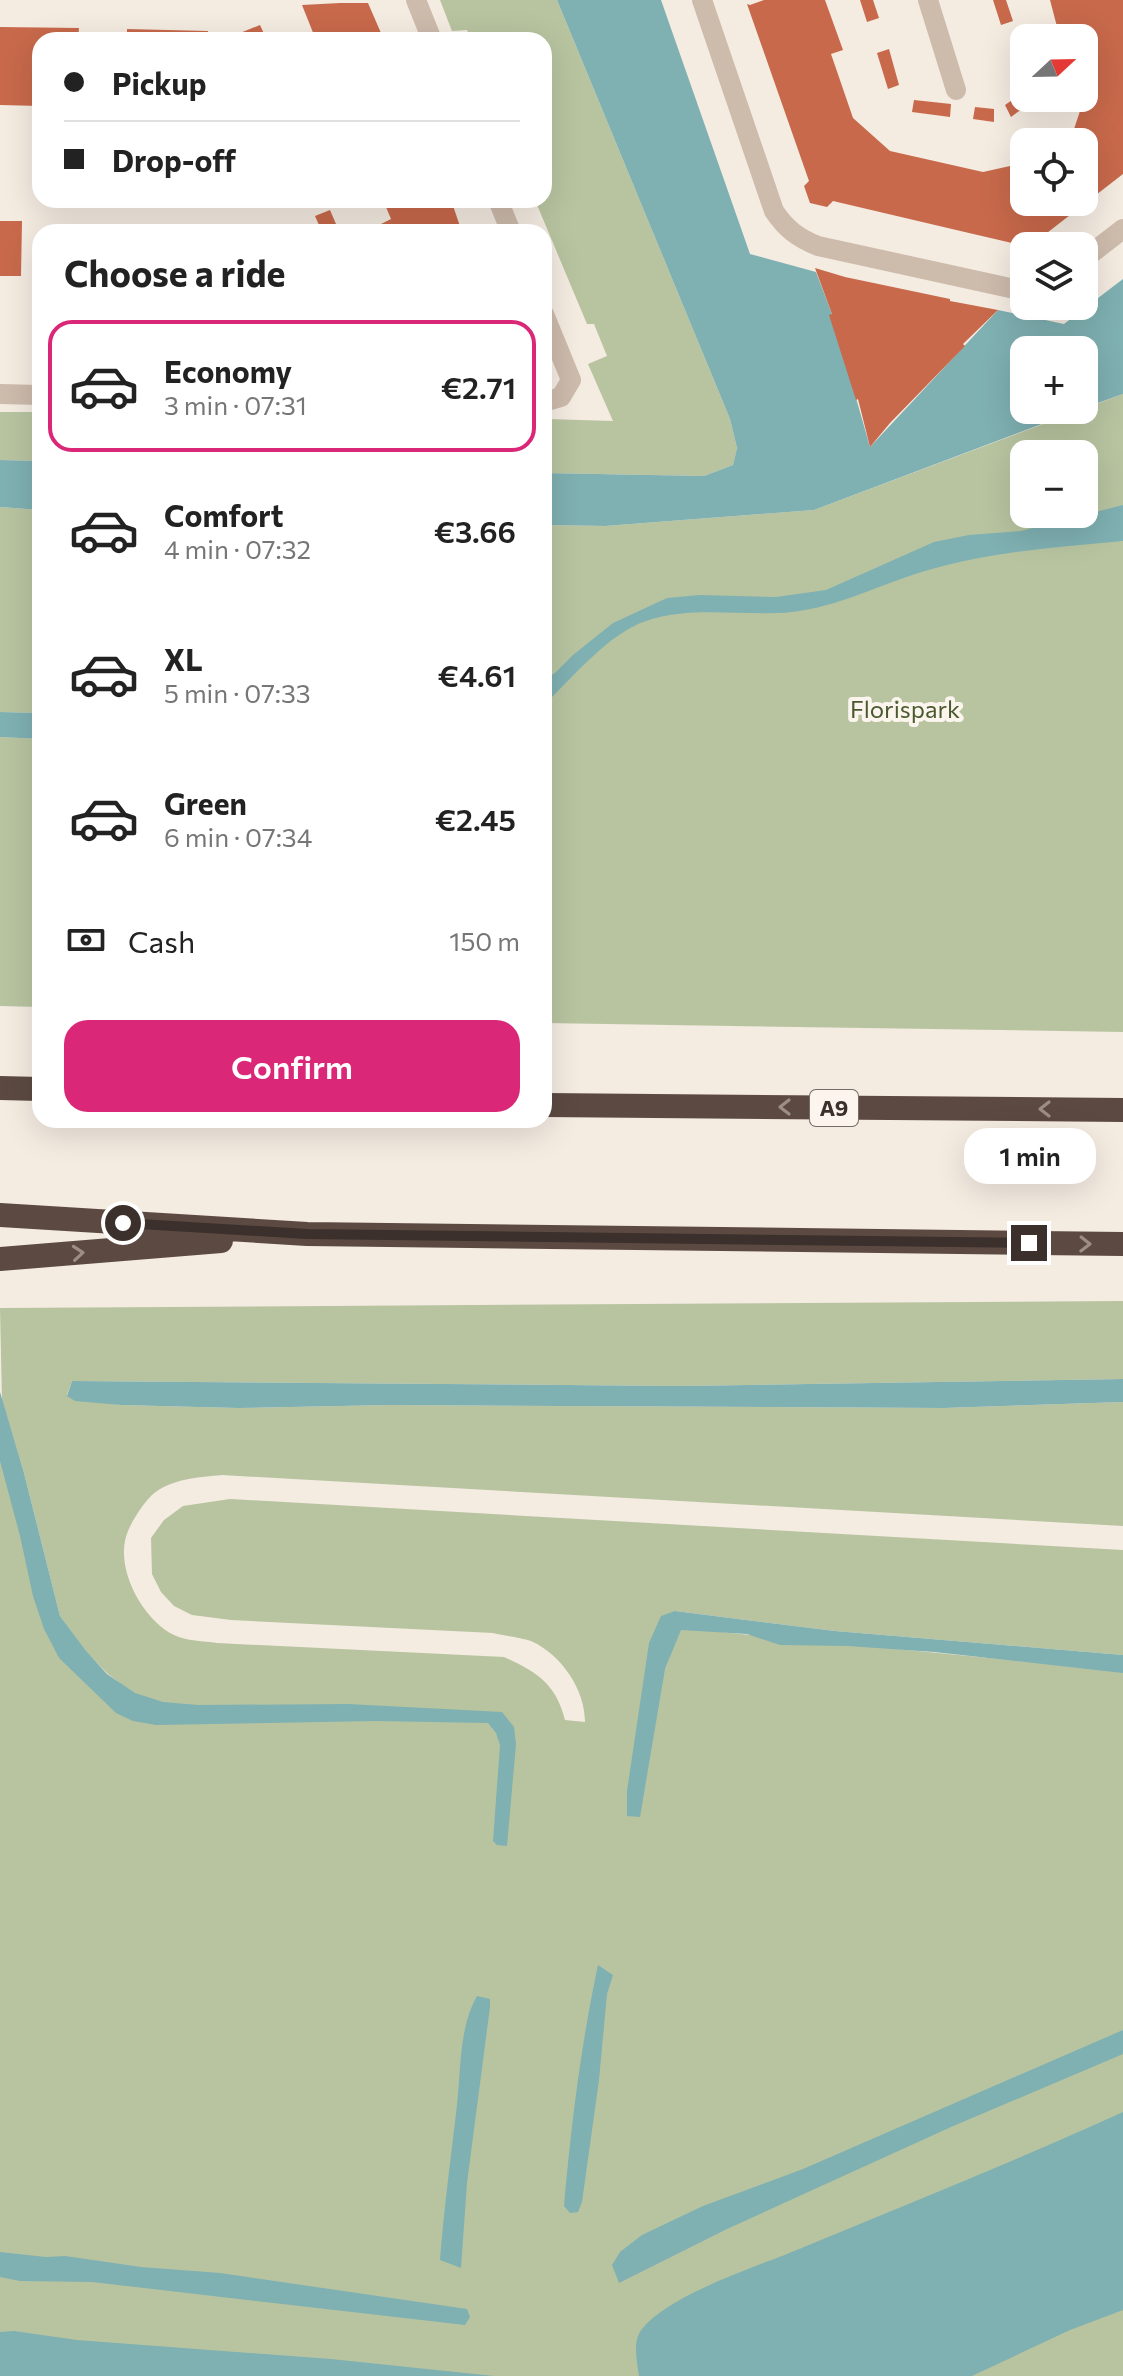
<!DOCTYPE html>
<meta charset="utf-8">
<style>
:root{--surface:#fff;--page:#f6f6f6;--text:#222;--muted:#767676;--line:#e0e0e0;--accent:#db2777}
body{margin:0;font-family:Commissioner,sans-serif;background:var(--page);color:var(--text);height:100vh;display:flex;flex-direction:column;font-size:30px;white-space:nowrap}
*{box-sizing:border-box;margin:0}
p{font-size:26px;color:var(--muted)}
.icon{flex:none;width:44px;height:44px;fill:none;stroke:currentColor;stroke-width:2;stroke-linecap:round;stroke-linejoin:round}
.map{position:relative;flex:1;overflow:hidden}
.drawer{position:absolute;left:32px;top:224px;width:520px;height:904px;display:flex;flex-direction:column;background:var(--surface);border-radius:24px;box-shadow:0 8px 32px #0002}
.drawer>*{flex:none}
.banner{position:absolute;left:32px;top:32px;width:520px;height:176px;border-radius:24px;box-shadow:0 8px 32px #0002;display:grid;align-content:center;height:176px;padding:0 32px;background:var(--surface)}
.needle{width:52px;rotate:68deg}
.fabs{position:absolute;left:1010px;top:24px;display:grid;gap:16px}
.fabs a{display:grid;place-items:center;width:88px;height:88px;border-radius:16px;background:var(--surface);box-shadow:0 8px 32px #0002;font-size:40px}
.end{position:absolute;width:36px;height:36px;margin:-18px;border:10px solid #3b302b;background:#fff;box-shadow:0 0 0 4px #fff}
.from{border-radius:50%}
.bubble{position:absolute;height:56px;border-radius:24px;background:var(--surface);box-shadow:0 8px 32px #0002;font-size:26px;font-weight:600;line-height:56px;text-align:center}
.banner b{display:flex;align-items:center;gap:28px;height:76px;font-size:30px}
.banner b+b{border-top:2px solid var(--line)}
.banner i{width:20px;height:20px;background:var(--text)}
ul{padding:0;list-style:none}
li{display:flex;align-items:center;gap:24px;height:132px;margin:0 16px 12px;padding:0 16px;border:4px solid transparent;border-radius:24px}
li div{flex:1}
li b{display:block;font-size:30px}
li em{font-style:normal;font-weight:600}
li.on{border-color:var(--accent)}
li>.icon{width:72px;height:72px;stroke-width:1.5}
h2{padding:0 32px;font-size:36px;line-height:96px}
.pay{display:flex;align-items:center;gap:20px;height:88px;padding:0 32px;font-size:30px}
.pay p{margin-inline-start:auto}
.cta{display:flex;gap:16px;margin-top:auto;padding:16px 32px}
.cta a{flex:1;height:92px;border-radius:24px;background:var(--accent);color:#fff;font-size:32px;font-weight:600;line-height:92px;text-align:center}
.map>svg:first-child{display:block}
</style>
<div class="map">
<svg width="1123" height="2376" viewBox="0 0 1123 2376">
<rect width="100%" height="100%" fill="#f4ebe1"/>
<path fill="#b8c4a0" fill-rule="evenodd" d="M440 0H557L730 419 737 448 733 465 704 476 544 473 548 419 613 421 588 364 607 356 594 324H587L535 200H544V40H471L467 30 452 31Z
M1123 394V1032L544 1023V525L605 526 814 510ZM1024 454H1084V514H1024Z
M0 412H40V461L0 460Z
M0 507 40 510V713L0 712Z
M0 737 40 739V1007L0 1006Z
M1123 1301V1379L680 1386 72 1381 67 1395 121 1405 238 1408 389 1405 944 1408 1123 1402V1526L222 1475C200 1477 169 1479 152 1495 143 1504 133 1519 128 1531 113 1566 142 1619 174 1635 186 1641 204 1641 217 1643L504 1657C537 1672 556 1684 565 1720L585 1722C585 1690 562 1655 531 1641 520 1637 505 1636 493 1633L231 1620 192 1615 174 1606 161 1592 152 1574 151 1538 164 1520 183 1506 230 1499 1123 1550V1655L835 1631 675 1611 665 1669 680 1630H700L1123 1671V2376H0V1429L59 1658 120 1683 108 1674 86 1652 60 1616 24 1473 2 1401 0 1308Z"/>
<path fill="#7fb0b2" d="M557 0H661L750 254 816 272 832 314 870 447 998 310 1064 324 1123 279V394L1084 408V350H1024V410H1079L814 510 605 526 544 525V473L704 476 733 465 737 448 730 419Z
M0 460 40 461V510L0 507Z
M1123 505V541C1056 547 990 552 925 571 881 584 838 607 792 612 744 617 693 605 646 621 609 633 572 678 544 705V679L555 673 573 655 613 623 667 598 700 595 776 597 826 590 934 542 969 535 1021 531Z
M0 712 40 713V739L0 737Z
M1123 1379V1402L944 1408 389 1405 238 1408 121 1405 75 1401 67 1396 72 1381 680 1386Z
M0 1392 24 1473 60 1616 86 1651 107 1674 135 1693 163 1702 198 1705 348 1704 502 1712 514 1727 516 1744 507 1846 497 1845 493 1841 500 1745 496 1733 488 1723 376 1721 156 1725 133 1721 116 1713 59 1658 44 1629 33 1596 20 1536 0 1461Z
M675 1611 835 1631 1123 1655V1673L934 1652 848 1646 780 1645 747 1634 681 1630 665 1669 640 1817 627 1816V1791L649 1643 661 1616Z
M598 1965 613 1975 607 1994 599 2080 582 2202 578 2212 570 2213 564 2206C571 2125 581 2045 598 1965Z
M477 1996 490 1999V2007L467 2183 461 2268 440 2260C444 2208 451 2157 457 2105 461 2069 459 2028 477 1996Z
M1123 2030V2054L951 2127 727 2229 619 2283 612 2265 620 2252 642 2235 703 2206 803 2169Z
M1123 2112V2310L1070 2330 972 2376H639C637 2361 632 2341 642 2329 671 2293 760 2266 804 2247 910 2203 1018 2160 1123 2112Z
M0 2252 46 2257 65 2256 141 2267 220 2273 467 2309 470 2317 465 2325 92 2282 20 2281 0 2277Z
M14 2331 77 2340 331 2359 494 2376H0V2332Z"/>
<path fill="#c8694b" d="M764 0H825L843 50 831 54 853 118 890 151 983 172 1024 163V202H1084V142H1063L1072 135 1087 90 1084 79V38H1060L1050 0H1123V174L1043 236 1044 243 1040 246H1024V252L1014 250 1012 243 969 233 833 201 827 207 810 203 804 186 809 181 747 4 750 5Z
M860 0H873L879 18 867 22Z
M993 0H1006L1013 21 1001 25Z
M340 3H368L384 40H316L302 5Z
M260 25 267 40H243L240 33Z
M0 27 79 28 78 40H40V106L0 105Z
M127 29 208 31V40H127Z
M889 49 899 85 888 89 877 53Z
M1022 51 1024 57V87L1020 86 1010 54Z
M1018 96 1030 103 1011 117 1005 105Z
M914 100 951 104 950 117 912 112Z
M975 107 994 109V122L973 119Z
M383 200H451L462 232H384L381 224 391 219Z
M330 210 339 231 322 232 315 216Z
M0 221H22L21 276H0Z
M161 226H207V232H160Z
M815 268 845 277 950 299V301L998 310 963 344 965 346 890 423 870 447 858 399 856 400 829 315 832 314Z"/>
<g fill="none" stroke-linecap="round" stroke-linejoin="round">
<path stroke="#cdbbac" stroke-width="20" d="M416 0 432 40
M702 0 774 211C786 229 798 238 818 246L1024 291
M928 0 956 90
M498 200 511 232
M1084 259 1123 229
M544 314 571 380 561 397 544 402
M0 394 40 395"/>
<path stroke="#5c4a42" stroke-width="24" d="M0 1088 40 1089
M544 1105 1123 1110
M0 1215 307 1234 1123 1244
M0 1259 221 1241"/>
</g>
<defs><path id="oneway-chevron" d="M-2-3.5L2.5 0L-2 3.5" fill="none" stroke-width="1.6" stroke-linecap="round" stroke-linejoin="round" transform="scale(2)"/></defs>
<g stroke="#9c8e87">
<use href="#oneway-chevron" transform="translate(785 1107) rotate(-180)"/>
<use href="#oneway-chevron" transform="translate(1045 1109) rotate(-180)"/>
<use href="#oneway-chevron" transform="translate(1085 1244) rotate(1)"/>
<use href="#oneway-chevron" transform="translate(78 1253) rotate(-5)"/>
</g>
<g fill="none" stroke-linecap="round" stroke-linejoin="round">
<path stroke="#3b302b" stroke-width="10" d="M123 1223 307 1234 1029 1243"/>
</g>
<g text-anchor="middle" stroke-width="8" stroke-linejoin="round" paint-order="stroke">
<rect fill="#fbf5ee" stroke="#756b66" stroke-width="2" x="810" y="1090" width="48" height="36" rx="6"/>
<g font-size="22" font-weight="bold" fill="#3b302b">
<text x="834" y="1116">A9</text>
</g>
<g font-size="24" fill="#4a5a2e" stroke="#fbf5ee">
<text x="905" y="718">Florispark</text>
</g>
</g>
</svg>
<div class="fabs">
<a><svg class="needle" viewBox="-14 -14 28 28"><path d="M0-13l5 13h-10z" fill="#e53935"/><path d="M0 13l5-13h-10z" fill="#767676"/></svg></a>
<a><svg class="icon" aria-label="locate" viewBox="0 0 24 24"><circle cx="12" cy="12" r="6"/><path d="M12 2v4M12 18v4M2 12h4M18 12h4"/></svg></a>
<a><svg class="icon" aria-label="layers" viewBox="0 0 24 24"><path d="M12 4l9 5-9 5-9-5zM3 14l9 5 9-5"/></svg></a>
<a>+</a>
<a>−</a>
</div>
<i class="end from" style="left:123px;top:1223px"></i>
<i class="end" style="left:1029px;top:1243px"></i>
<div class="bubble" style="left:964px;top:1128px;width:132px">1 min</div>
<div class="banner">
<b><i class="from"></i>Pickup</b>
<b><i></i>Drop-off</b>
</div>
<section class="drawer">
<h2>Choose a ride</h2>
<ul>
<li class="on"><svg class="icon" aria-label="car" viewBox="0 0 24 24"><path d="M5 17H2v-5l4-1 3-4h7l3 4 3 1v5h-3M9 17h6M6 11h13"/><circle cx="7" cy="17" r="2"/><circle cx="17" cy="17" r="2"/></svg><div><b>Economy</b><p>3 min · 07:31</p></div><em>€2.71</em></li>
<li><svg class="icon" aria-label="car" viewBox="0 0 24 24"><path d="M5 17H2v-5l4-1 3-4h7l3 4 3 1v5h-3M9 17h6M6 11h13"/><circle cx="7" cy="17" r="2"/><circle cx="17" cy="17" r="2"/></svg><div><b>Comfort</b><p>4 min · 07:32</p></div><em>€3.66</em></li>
<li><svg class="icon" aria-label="car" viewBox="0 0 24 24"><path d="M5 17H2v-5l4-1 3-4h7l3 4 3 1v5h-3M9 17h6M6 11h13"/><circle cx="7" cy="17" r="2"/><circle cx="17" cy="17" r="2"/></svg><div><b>XL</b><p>5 min · 07:33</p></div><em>€4.61</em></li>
<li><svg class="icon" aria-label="car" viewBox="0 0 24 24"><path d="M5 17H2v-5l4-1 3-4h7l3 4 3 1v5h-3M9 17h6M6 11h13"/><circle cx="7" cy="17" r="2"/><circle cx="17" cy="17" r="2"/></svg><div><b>Green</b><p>6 min · 07:34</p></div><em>€2.45</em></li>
</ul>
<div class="pay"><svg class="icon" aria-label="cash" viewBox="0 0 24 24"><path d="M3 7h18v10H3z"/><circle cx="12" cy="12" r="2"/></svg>Cash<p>150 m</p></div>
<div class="cta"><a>Confirm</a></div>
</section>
</div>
